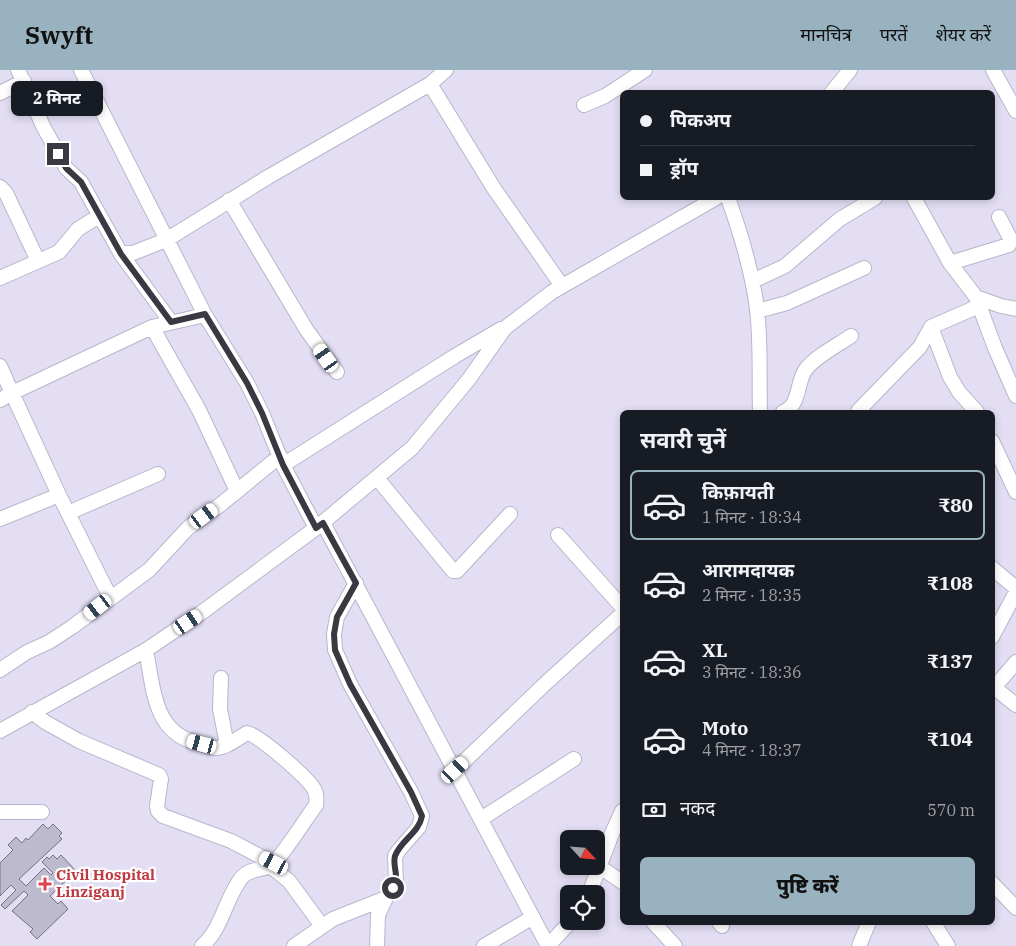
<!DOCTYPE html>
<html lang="hi">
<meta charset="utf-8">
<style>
:root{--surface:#171b24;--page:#242831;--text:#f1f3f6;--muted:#9ea1a6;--line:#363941;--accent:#98b2c0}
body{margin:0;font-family:"IBM Plex Serif","Noto Sans Devanagari",serif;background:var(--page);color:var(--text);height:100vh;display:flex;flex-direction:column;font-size:19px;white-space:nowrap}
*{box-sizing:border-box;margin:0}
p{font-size:16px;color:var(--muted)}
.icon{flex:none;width:28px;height:28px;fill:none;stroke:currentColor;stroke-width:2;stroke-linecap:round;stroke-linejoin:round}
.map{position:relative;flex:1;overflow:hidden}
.panel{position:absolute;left:620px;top:340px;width:375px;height:515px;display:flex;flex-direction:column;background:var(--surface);border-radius:8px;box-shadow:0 2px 8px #0003}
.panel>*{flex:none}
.top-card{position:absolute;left:620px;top:20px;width:375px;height:110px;border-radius:8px;box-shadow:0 2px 8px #0003;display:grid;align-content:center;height:110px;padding:0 20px;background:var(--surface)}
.needle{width:32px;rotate:116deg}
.fabs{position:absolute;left:560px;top:760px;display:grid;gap:10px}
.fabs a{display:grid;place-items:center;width:45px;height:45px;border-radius:8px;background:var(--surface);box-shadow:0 2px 8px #0003;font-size:25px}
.end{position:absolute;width:22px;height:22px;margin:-11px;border:6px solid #3a3841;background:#fff;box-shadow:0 0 0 2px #fff}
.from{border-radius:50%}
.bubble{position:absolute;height:35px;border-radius:8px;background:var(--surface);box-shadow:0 2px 8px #0003;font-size:16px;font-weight:800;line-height:35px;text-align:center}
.car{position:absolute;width:15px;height:30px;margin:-15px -8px;border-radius:6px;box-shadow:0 0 4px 1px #0007;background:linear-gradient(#fff 24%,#345 0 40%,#fff 0 76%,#345 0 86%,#fff 0)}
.top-card b{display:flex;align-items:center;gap:18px;height:48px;font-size:19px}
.top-card b+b{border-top:1px solid var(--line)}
.top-card i{width:12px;height:12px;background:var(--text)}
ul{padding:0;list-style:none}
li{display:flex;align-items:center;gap:15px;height:70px;margin:0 10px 8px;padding:0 10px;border:2px solid transparent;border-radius:8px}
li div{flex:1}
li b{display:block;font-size:19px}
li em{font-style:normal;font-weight:800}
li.active{border-color:var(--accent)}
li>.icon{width:45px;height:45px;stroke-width:1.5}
h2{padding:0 20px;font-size:22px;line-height:60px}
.pay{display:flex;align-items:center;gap:12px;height:55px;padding:0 20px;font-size:19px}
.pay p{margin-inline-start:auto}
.cta{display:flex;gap:10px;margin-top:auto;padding:10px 20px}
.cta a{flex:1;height:58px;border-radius:8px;background:var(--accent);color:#111;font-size:20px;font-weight:800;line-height:58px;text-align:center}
header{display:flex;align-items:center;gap:30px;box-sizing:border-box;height:70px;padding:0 25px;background:var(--accent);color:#111}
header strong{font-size:24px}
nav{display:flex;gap:28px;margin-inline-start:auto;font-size:18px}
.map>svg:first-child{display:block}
</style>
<header>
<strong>Swyft</strong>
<nav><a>मानचित्र</a><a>परतें</a><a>शेयर करें</a></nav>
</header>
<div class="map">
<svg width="1016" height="876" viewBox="0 0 1016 876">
<rect width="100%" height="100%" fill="#e3def4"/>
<path fill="#bebace" stroke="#757184" d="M43 754 48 759 53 754 62 763 59 766 62 769 19 809 26 816 44 798 51 805 53 803 42 792 47 787 49 789 53 785 57 789 61 785 76 801 50 826 58 834 61 831 68 839 37 869 30 862 33 859 12 841 28 825 24 821 5 839 1 835 16 820 11 815 0 826V793L13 780 8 775 16 767 22 773 26 768 28 770Z"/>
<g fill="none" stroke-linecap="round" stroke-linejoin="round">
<g stroke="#b9b5ca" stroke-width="16">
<path id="minor" d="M18 0 43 56 66 98 81 112 121 184 171 252
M81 0 205 245 247 313 262 343 283 395 316 458
M993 0 1016 41
M430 14 493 117 562 216
M832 22 850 0
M0 23 24 11
M584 35 605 26 645 0
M0 117 6 123 38 191
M728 128C741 164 752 200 757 239 761 273 759 308 760 342
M914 128 950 193 976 227 995 278 1016 326
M229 130 306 259 337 302
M126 183H133L166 170 268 107 430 14 446 0
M950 193 1009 175 1011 170 999 147
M0 208 59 182 78 159 99 146
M753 211 785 196 840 149 875 128
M976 227 1001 236 1016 239
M757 241 787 233 864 198
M152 257 199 340 237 421
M931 257 950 307 959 322 977 342
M0 296 12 323 0 330
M783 342C801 335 796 312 806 299 816 286 838 275 851 266
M859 342 858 341 920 277 931 257 979 236
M992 371 1016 422
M283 395 455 286 501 259
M377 408 453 501H457L510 444
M68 443 158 404
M0 449 59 425
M323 453 548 876
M558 465 622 537
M992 498 1016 518
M356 513 337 547 334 564 335 580 350 614 411 722 422 746 419 757 399 780 395 786 396 812 386 828 378 845 377 876
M110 527 59 425 12 323 152 257 205 245
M992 567 1016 522
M146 580C153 615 153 661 194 672 201 674 209 678 216 678 226 678 238 668 247 663 260 666 307 707 314 719 317 724 317 729 316 735 307 747 280 790 270 796 261 801 250 798 242 807 225 828 223 858 202 876
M0 600 27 582 49 572 72 557 149 500 188 458 220 435 280 386
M221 608 220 639 227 675
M995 618 1016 635
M992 620 1016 592
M32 642 45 652 79 671 159 705 161 709 157 736 158 741 163 746 231 771 273 793
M0 661 146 580 201 543 316 458 412 378 469 309 505 258 552 222 716 128
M455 700 547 612 622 544
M0 742H42
M481 749 574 689
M270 796 289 811 322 856
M600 797 622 812
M992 813 1016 838
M589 824 613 761 622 741
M653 852 675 876
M719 852 722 856
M933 852 948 876
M294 876 333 849 386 828
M484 876 533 847
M548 876 571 851
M859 876 869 852"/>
</g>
<use href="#minor" stroke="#fff" stroke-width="14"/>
</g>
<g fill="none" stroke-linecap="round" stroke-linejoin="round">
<path stroke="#3a3841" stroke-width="6" d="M58 84 66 98 81 112 121 184 171 252 205 244 247 313 262 343 283 395 316 458 323 453 356 513 337 547 334 564 335 580 350 614 411 722 422 746C419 763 401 770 395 786 392 797 400 804 393 818"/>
</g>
<path fill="#e0444e" stroke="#fff" stroke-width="2" d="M42.5 806.5h5v5h5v5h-5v5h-5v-5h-5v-5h5z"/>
<g text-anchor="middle" stroke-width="4.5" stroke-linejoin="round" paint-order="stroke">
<g font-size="15" font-weight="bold" fill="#be3a42" stroke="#fff" text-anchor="start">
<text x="56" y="810">Civil Hospital<tspan x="56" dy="17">Linziganj</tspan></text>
</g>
</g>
</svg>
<div class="fabs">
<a><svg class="needle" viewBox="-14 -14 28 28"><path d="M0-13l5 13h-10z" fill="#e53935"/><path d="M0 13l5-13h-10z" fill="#9ea1a6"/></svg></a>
<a><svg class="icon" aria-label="locate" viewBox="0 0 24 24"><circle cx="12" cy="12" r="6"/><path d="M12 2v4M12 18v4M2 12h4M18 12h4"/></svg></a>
</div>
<i class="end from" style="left:393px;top:818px"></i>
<i class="end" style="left:58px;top:84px"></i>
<div class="bubble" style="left:11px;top:11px;width:92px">2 मिनट</div>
<i class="car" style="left:326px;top:288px;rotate:325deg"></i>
<i class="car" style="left:204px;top:446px;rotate:54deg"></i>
<i class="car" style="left:98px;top:537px;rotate:232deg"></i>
<i class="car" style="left:188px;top:552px;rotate:56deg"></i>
<i class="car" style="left:202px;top:674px;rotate:285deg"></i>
<i class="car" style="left:455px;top:700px;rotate:47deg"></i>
<i class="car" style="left:274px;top:793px;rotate:297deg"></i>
<div class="top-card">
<b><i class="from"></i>पिकअप</b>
<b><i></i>ड्रॉप</b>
</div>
<section class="panel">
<h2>सवारी चुनें</h2>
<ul>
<li class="active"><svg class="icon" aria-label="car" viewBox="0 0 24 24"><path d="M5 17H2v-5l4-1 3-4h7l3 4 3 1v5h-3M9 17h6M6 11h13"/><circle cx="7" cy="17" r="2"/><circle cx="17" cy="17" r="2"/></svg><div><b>किफ़ायती</b><p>1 मिनट · 18:34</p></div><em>₹80</em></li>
<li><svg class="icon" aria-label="car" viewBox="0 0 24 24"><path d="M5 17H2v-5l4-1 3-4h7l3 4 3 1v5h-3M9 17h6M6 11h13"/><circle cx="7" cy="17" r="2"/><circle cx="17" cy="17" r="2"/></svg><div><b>आरामदायक</b><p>2 मिनट · 18:35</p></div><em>₹108</em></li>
<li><svg class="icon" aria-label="car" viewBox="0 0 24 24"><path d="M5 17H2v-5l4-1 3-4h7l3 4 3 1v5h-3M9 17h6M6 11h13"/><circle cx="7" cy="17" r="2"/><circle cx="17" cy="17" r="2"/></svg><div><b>XL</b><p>3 मिनट · 18:36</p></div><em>₹137</em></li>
<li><svg class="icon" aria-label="car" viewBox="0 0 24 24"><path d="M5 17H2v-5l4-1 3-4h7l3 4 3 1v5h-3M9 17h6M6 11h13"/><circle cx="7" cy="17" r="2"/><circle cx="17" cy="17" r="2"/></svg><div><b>Moto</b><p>4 मिनट · 18:37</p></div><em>₹104</em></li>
</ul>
<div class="pay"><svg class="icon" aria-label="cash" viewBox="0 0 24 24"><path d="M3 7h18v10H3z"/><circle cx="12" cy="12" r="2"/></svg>नकद<p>570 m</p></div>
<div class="cta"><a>पुष्टि करें</a></div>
</section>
</div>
